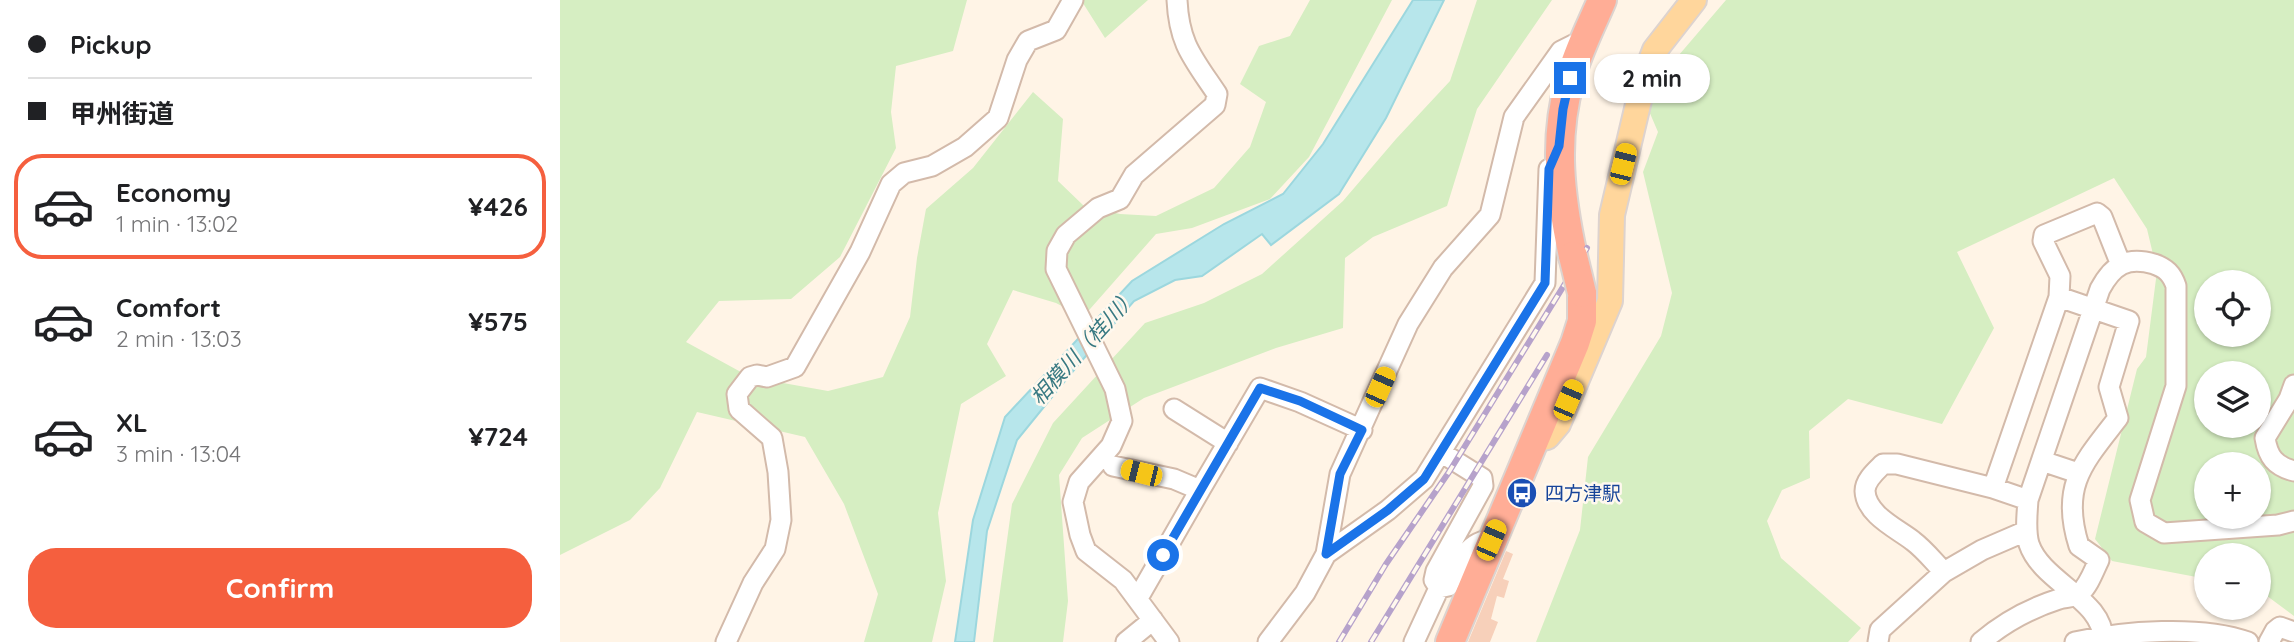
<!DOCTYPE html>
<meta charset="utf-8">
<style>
:root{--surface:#fff;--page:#f6f6f6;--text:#202124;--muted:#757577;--line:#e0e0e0;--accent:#f55f3e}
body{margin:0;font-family:Quicksand,"Noto Sans JP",sans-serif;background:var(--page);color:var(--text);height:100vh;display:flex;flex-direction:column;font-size:26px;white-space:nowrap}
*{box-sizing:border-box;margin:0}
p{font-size:23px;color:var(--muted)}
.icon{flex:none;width:38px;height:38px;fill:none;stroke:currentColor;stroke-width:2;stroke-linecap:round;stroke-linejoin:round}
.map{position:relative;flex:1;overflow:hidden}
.details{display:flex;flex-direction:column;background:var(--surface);width:560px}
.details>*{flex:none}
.top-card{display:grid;align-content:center;height:154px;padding:0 28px;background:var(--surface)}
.controls{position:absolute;left:1634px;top:270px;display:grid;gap:14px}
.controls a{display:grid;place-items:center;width:77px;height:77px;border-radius:50%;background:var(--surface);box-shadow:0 2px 5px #0004;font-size:35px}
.end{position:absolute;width:32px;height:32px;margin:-16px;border:9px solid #1a73e8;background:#fff;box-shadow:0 0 0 4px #fff}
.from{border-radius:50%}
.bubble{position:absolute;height:49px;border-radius:24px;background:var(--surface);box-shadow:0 2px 5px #0004;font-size:23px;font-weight:700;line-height:49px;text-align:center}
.car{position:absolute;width:21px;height:42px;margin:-21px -10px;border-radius:9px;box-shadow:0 0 5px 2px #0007;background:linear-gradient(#f5c518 24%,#345 0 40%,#f5c518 0 76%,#345 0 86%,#f5c518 0)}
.top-card b{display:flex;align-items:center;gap:24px;height:66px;font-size:26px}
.top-card b+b{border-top:2px solid var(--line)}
.top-card i{width:18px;height:18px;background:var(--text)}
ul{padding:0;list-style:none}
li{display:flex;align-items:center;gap:21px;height:105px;margin:0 14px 10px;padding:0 14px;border:4px solid transparent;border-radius:28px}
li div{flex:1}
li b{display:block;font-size:26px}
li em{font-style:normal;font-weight:700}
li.current{border-color:var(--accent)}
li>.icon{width:63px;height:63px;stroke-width:1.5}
.button{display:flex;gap:14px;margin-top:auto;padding:14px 28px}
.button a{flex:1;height:80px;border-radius:28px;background:var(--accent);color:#fff;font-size:28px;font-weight:700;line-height:80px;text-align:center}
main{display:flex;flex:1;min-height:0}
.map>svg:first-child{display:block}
</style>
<main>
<section class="details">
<div class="top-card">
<b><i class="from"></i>Pickup</b>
<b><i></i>甲州街道</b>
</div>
<ul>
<li class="current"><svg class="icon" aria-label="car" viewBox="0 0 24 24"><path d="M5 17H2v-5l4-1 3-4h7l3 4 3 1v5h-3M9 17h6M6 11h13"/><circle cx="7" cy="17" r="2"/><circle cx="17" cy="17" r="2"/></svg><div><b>Economy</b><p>1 min · 13:02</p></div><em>¥426</em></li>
<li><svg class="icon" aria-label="car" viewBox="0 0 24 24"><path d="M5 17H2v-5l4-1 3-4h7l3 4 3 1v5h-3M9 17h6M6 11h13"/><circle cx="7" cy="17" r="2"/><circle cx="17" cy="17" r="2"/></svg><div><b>Comfort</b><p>2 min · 13:03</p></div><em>¥575</em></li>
<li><svg class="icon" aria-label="car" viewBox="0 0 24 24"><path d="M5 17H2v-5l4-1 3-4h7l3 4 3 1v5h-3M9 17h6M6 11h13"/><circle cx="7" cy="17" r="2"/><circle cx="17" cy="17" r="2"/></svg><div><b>XL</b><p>3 min · 13:04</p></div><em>¥724</em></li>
</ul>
<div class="button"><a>Confirm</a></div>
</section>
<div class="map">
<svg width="1734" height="642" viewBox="0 0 1734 642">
<rect width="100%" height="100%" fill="#fff4e6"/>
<path fill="#d6eec2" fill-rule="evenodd" d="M0 0H407L393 51 336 66 331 112 336 148 280 257 231 299 159 301 126 342 190 377 268 391 323 377 350 317 357 258 366 209 413 168 473 92 503 119 498 181 524 206 560 214 596 216 654 188 690 147 706 102 680 84 699 46 730 36 750 0H832L749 157 710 199 632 228 596 234 523 317 496 303 453 290 427 344 446 376 401 404 378 513 386 581 372 642H304L318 594 284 504 245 437 137 412 100 488 70 520 0 555Z
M521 0H588L545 38Z
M917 0H992L917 109 887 206 813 237 785 258 783 328 716 348 584 398 522 438 499 475 508 601 503 642H433L452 504 493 423 585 323 644 303 702 274 783 201 836 139 890 81Z
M1166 0H1734V616L1699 590V555H1647V579L1552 561 1535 539 1577 369 1586 357 1597 271 1587 229 1554 178 1397 252 1434 328 1382 424 1288 399 1249 431 1250 478 1222 490 1207 521 1221 558 1301 628 1288 642H976L1020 530 1028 457 1101 336 1112 293 1083 172 1098 132 1083 97ZM1647 282H1699V334H1647ZM1647 373H1699V425H1647ZM1647 464H1699V516H1647Z"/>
<path fill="#b7e6eb" stroke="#9cd7de" stroke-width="2" d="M853 0H884L826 118 779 194 711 245 702 234 642 276 615 280 574 301 518 365 457 440 427 531 414 642H395L413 520 445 417 572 281 664 224 723 194 763 144Z"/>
<path fill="#f7d0ba" d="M946 551 953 554 943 579 949 581 944 598 937 596 931 619 938 622 930 642H908Z"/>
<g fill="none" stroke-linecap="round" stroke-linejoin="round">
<g stroke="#d3baaa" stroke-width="23">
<path id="minor" d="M1734 385 1729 399 1705 438C1708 457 1715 466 1734 471
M614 409 668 443
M1482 461 1518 473
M553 466 614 479 640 490 700 388 740 402 802 430
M1433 488 1499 297 1500 276 1483 241 1484 235 1537 213 1542 217 1561 265
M766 554 828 510 864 479 985 283 989 169
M1384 572C1374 562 1365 550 1353 541 1338 529 1306 515 1305 491 1305 480 1316 471 1323 464H1337L1433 488 1468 500
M879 588 874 580 876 571 923 486 922 478 882 453
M578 598 640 490
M166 642 193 583 215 549 221 520 218 472 212 438 179 409 177 394 190 377 197 375 207 377 235 367 300 252 331 184 344 173 372 166 405 147 438 118 457 60 468 41 496 30 513 0
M566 642 593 620
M609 642 563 580 526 551 520 535 513 502 519 482 551 446 562 421 555 389 496 269 497 251 506 235 538 208 560 199 574 175 655 105 657 94C633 58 619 44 617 0
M708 642 745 593 766 554 780 474 848 324 883 268 930 215 954 117 1001 51 1025 39
M854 642 879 588 888 586C898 567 906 541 931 540
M1318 642 1320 630 1384 572 1422 550 1466 531
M1421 642C1443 623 1471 608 1499 599 1506 597 1514 598 1520 593 1529 585 1534 570 1539 560L1519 546C1500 486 1523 463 1558 418L1549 387 1569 321 1499 297
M1515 642C1563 631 1641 625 1688 642
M1543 642C1546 600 1482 583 1469 544 1465 530 1467 515 1468 500L1540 289C1553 265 1567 256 1594 264 1606 268 1612 274 1616 286V386L1580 500 1585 522 1604 533 1718 525 1734 521
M1709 642 1715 631 1720 627 1734 632"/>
</g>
<g stroke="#ddd3cf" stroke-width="28">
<path id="major" d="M973 440 987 437 998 424 1050 301 1052 215 1084 79 1095 50 1134 0"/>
</g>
<g stroke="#ddd3cf" stroke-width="32">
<path id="highway" d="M1013 256C1000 196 993 140 1010 80 1017 53 1031 26 1042 0
M890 642 1015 343 1022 321V293"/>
</g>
<use href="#minor" stroke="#fff" stroke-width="19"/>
<use href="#major" stroke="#ffd69c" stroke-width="24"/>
<use href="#highway" stroke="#ffad96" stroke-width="28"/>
<g stroke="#b6a2cb" stroke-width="6">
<path id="rail" d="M779 642 826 564 889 472 1027 248
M811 642 987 355"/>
</g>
<use href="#rail" stroke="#fff8ee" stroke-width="3.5" stroke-dasharray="10" stroke-linecap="butt"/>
<g stroke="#ddd3cf" stroke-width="32" stroke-linecap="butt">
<path id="highway-bridge" d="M1013 256 1022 293"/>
</g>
<use href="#highway-bridge" stroke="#ffad96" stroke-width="28"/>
</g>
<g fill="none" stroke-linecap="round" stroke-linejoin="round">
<path stroke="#1a73e8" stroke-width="9" d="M603 555 700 388 740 401 802 430 780 474 766 554 828 510 864 479 985 283 989 169 999 146 1003 109 1010 78"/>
</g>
<defs>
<g id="bus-disc" transform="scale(1.575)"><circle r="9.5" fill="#1a4fb4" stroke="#fff8ee"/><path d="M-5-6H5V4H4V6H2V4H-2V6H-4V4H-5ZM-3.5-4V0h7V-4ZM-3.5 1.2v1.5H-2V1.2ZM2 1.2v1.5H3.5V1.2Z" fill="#fff"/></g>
</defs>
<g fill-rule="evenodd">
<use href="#bus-disc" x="962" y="493"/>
</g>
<g text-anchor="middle" stroke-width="5" stroke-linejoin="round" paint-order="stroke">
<g font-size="19" fill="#164399" stroke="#fff8ee" text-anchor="start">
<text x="985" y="500">四方津駅</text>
</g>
<g font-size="21" font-style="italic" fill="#387982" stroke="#fff8ee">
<text transform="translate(524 347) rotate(-48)" y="7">相模川（桂川）</text>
</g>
</g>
</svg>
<div class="controls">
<a><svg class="icon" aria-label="locate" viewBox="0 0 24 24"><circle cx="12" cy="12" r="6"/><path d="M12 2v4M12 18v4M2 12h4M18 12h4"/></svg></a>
<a><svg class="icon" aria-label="layers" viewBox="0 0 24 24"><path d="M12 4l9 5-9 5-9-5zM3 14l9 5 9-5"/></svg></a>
<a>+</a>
<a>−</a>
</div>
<i class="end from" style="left:603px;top:555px"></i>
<i class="end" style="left:1010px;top:78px"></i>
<div class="bubble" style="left:1034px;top:54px;width:116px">2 min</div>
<i class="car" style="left:1063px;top:164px;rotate:14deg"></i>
<i class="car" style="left:820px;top:387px;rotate:24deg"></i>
<i class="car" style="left:1008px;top:400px;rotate:23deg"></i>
<i class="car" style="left:581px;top:473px;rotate:284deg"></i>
<i class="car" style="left:931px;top:540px;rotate:23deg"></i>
</div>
</main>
